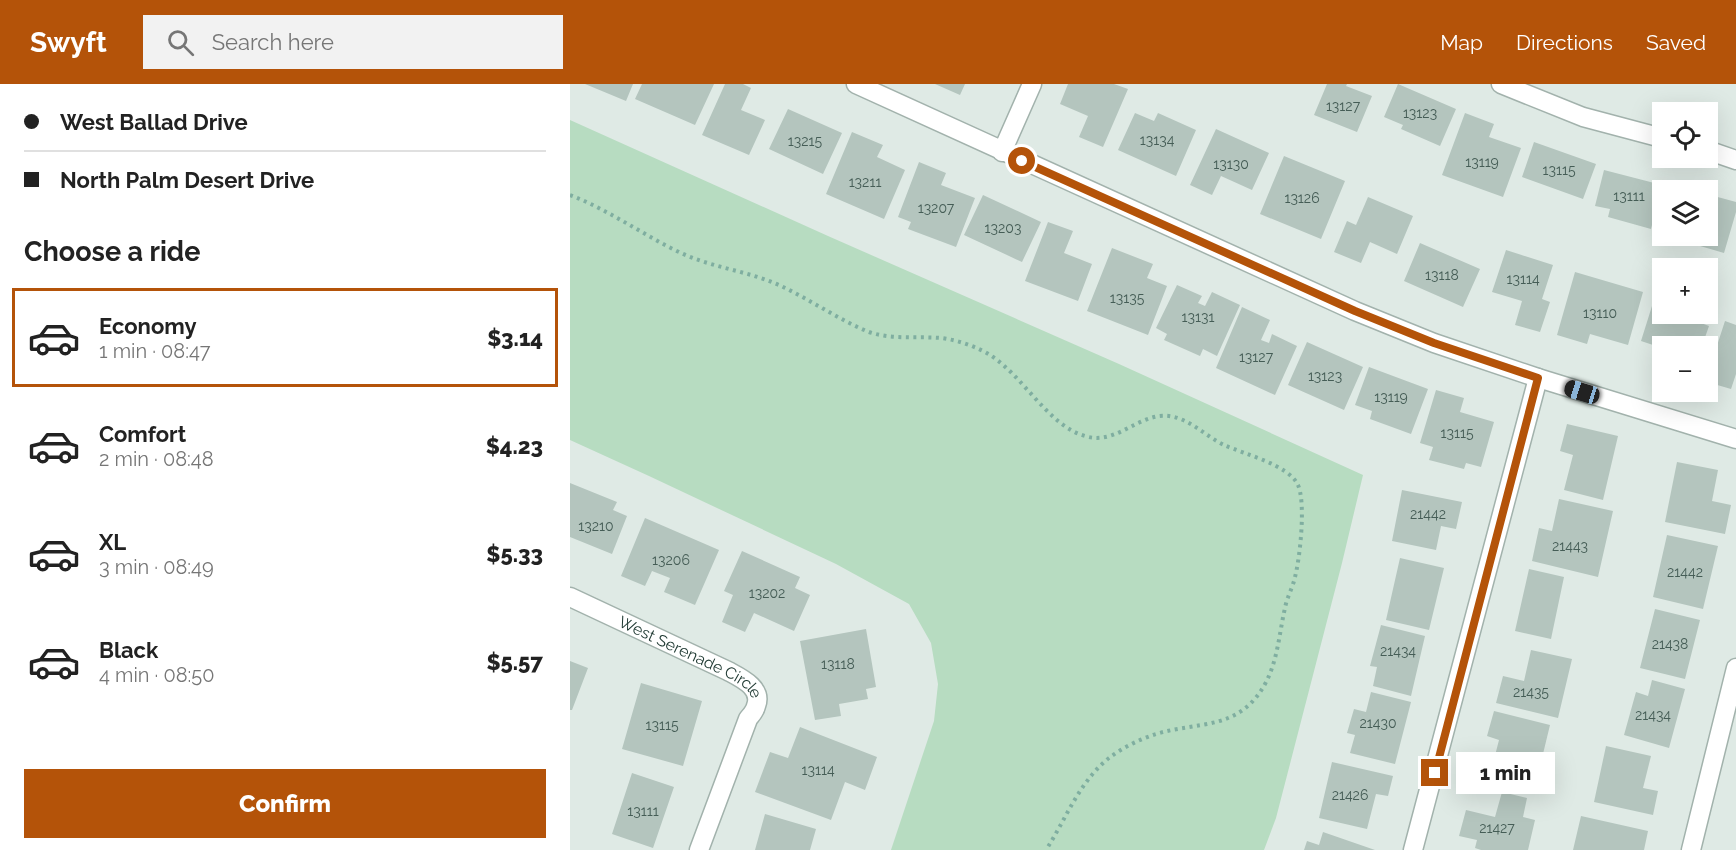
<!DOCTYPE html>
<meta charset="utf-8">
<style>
:root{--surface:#fff;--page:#f2f2f2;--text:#222;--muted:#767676;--line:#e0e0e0;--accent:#b45309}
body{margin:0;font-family:Raleway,sans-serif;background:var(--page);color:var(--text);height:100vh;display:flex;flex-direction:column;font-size:22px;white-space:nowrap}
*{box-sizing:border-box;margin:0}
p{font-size:20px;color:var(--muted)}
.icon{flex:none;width:33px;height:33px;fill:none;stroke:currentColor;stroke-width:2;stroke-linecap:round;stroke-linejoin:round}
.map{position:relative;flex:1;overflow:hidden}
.drawer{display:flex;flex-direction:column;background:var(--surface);width:570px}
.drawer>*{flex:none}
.guide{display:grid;align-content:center;height:132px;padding:0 24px;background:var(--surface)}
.fabs{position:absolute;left:1082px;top:18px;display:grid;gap:12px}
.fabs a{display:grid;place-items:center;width:66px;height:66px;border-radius:0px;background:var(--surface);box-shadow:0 6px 24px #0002;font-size:30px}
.end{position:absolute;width:27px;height:27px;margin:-14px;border:8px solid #b45309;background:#fff;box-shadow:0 0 0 3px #fff}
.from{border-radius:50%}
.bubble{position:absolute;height:42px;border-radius:0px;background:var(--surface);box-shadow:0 6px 24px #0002;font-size:20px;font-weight:800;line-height:42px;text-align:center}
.car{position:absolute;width:18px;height:36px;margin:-18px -9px;border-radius:8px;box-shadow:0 0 4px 2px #0007;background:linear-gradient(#222 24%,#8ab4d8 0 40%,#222 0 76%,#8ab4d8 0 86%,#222 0)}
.guide b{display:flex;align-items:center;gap:21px;height:57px;font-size:22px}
.guide b+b{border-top:2px solid var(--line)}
.guide i{width:15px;height:15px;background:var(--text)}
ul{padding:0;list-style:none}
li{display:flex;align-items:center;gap:18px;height:99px;margin:0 12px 9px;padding:0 12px;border:3px solid transparent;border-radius:0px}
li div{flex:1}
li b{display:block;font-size:22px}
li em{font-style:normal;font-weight:800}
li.on{border-color:var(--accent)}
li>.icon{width:54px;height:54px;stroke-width:1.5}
h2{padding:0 24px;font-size:27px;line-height:72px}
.action{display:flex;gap:12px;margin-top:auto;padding:12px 24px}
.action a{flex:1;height:69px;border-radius:0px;background:var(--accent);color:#fff;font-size:24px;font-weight:800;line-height:69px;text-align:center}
header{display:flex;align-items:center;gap:36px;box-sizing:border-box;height:84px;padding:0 30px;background:var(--accent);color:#fff}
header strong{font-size:28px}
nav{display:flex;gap:33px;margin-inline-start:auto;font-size:21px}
.search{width:420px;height:54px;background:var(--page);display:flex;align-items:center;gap:15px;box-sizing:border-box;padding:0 21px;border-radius:0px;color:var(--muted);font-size:22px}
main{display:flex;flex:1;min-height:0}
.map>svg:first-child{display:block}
</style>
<header>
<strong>Swyft</strong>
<div class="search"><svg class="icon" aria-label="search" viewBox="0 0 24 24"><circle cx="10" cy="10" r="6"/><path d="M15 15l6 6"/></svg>Search here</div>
<nav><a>Map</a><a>Directions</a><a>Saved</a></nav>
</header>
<main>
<section class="drawer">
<div class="guide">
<b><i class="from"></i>West Ballad Drive</b>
<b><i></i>North Palm Desert Drive</b>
</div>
<h2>Choose a ride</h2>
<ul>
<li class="on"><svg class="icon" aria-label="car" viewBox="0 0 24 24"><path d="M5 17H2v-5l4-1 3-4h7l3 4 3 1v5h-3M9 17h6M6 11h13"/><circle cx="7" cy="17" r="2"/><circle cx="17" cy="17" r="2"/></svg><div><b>Economy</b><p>1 min · 08:47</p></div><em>$3.14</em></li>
<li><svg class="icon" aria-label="car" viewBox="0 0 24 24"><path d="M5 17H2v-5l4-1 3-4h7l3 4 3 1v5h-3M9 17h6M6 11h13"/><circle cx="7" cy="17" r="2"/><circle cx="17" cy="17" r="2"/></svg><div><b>Comfort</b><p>2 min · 08:48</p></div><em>$4.23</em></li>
<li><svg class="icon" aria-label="car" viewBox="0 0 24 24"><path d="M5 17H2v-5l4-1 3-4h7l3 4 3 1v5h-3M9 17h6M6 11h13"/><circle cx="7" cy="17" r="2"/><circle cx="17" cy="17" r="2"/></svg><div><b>XL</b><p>3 min · 08:49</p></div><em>$5.33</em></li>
<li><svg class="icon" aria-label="car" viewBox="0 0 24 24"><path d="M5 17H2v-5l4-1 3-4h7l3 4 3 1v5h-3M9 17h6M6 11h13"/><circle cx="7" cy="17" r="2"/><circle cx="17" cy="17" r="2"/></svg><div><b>Black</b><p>4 min · 08:50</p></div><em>$5.57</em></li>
</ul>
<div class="action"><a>Confirm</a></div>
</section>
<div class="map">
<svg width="1166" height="766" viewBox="0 0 1166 766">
<rect width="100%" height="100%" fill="#dfeae5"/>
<path fill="#b7dcc1" d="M0 36 258 152 549 280 793 391 772 479 706 734 694 766H321L364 637 368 600 361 559 339 520 266 480 79 392 0 356Z"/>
<path fill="#b4c5be" d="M15 0H63L56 17Z
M72 0H144L125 41 65 15Z
M155 0H173L181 4 171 26 195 36 179 71 132 51Z
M365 0H395L390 11Z
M498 0H544L558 5 533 63 509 53 518 32 490 20Z
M757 0H777L776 2 802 12 787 48 744 31Z
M828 0 886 25 870 62 831 45 833 41 814 33Z
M218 25 272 49 253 90 199 65Z
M565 29 584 37 588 29 626 46 606 92 548 66Z
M895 29 924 40 919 53 951 64 933 113 872 91Z
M646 45 699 69 682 106 651 92 642 111 620 101Z
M282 48 313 61 307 73 335 86 314 135 256 110Z
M964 58 1026 80 1013 115 952 93Z
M714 72 775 97 751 155 690 130Z
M349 78 376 89 371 101 405 114 386 163 338 145 341 138 328 133Z
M1034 86 1092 101 1081 145 1038 133 1040 125 1025 122Z
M413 111 471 138 452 178 394 151Z
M1144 112 1166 118V128L1154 169 1096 152H1137V122L1141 123Z
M798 113 843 132 827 170 800 158 791 179 764 168 777 137 786 141Z
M478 138 503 147 494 169 522 180 508 217 455 197Z
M850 159 910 185 893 223 834 197Z
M542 164 583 180 577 194 597 202 578 251 517 227Z
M936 166 983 181 972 215 980 218 970 248 945 241 952 217 922 208Z
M1005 188 1073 208 1058 261 1020 250 1017 260 987 251Z
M607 201 632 212 628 219 635 222 642 208 670 221 647 272 633 265 630 272 594 256 597 250 586 244Z
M1082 222 1092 225V230H1130L1128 238 1139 242 1132 262H1092V264L1071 257Z
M672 223 700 236 691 256 699 259 702 250 727 262 705 311 646 284Z
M1155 237 1166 241V290L1161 305 1137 298V292Z
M737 258 793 283 774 326 718 301Z
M799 283 858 305 841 350 800 335 802 327 785 321Z
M866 306 894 314 890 328 924 338 911 383 896 379 894 385 859 376 863 363 850 359Z
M997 340 1048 352 1033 416 994 406 1003 371 990 367Z
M1107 378 1148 386 1142 417 1161 421 1155 450 1095 438Z
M0 399 47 418 43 426 57 432 42 470 0 453Z
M832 406 892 418 886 445 871 442 866 466 822 457Z
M989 415 1043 427 1028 493 962 477 969 444 982 447Z
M75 434 149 466 125 521 94 508 100 494 82 487 75 502 51 492Z
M1097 451 1148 462 1133 525 1083 513Z
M172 467 230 493 225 504 240 511 224 547 184 529 175 548 152 538 163 511 154 507Z
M830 474 874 484 859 546 816 536Z
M959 485 994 493 981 555 945 547Z
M1085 525 1130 536 1115 595 1070 584Z
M811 541 855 552 841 612 803 602 807 583 800 582Z
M296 545 306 603 296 605 298 615 269 620 271 632 245 636 230 557Z
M961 566 1002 575 988 634 926 619 933 592 954 597Z
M0 577 18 584 2 626H0Z
M1082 596 1115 605 1099 664 1054 651 1066 608 1078 612Z
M71 599 132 617 113 682 52 665Z
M801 608 841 618 825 680 780 669 785 651 777 649 784 625 796 628Z
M924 627 980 641 965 703 920 691 929 656 917 652Z
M230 643 307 673 295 706 275 698 261 736 185 708 200 668 218 674Z
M1036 662 1081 672 1073 704 1088 707 1083 731 1024 718Z
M762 678 823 692 818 712 806 710 797 745 749 734Z
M62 689 104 703 83 764 42 750Z
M932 708 957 714 953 733 965 736 958 766H911L905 764 907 756 889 752 896 726 925 733Z
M195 730 246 745 240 766H185Z
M1011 732 1078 747 1074 766H1003Z
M753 748 805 766H734L737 757 749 761Z"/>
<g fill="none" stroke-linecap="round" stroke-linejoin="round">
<g stroke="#a2b2ac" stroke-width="21">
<g id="minor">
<path d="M286 0 785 227 864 259 968 294 1166 355"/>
<path d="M931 0 1013 33 1092 54"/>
<path d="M1137 66 1166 76"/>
<path d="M432 68 462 0"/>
<path id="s1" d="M0 513 158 587C171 594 193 604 186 622 185 627 181 631 178 635L129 766"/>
<path d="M843 766 968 294"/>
<path d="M1121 766 1166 584"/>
</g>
</g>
<path stroke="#7faea0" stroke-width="4" stroke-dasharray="3 4.5" stroke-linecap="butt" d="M0 111C39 126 73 151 111 169 143 184 179 187 211 202 241 216 269 236 299 248 322 256 347 252 371 254 387 256 401 261 415 268 452 288 476 341 515 352 542 361 563 336 589 332 615 329 633 351 654 361 674 370 719 381 728 401 736 419 730 474 725 493 723 503 717 513 715 524 709 550 708 576 695 600 669 647 629 637 586 650 570 655 552 664 539 674 509 698 496 735 476 766"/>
<use href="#minor" stroke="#fff" stroke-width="18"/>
</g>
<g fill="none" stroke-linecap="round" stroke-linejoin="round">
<path stroke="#b45309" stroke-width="8" d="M452 77 785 227 864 259 968 294 865 689"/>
</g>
<g text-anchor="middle" stroke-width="4.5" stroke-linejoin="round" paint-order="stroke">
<g font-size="14" fill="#455d56">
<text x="773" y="27">13127</text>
<text x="850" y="34">13123</text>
<text x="587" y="61">13134</text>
<text x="235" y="62">13215</text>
<text x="912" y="83">13119</text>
<text x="661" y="85">13130</text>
<text x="989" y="91">13115</text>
<text x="295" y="103">13211</text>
<text x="1059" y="117">13111</text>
<text x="732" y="119">13126</text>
<text x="366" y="129">13207</text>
<text x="433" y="149">13203</text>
<text x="872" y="196">13118</text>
<text x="953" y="200">13114</text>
<text x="557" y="219">13135</text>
<text x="1030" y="234">13110</text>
<text x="628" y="238">13131</text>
<text x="686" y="278">13127</text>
<text x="755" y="297">13123</text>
<text x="821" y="318">13119</text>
<text x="887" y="354">13115</text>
<text x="858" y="435">21442</text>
<text x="26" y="447">13210</text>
<text x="1000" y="467">21443</text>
<text x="101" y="481">13206</text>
<text x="1115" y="493">21442</text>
<text x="197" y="514">13202</text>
<text x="1100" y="565">21438</text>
<text x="828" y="572">21434</text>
<text x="268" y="585">13118</text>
<text x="961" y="613">21435</text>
<text x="1083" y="636">21434</text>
<text x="808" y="644">21430</text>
<text x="92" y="646">13115</text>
<text x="248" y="691">13114</text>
<text x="780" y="716">21426</text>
<text x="73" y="732">13111</text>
<text x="927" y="749">21427</text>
</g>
<g font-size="16" fill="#203a33" stroke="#eff7f3">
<text dy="6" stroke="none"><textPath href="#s1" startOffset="135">West Serenade Circle</textPath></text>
</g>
</g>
</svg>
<div class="fabs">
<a><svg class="icon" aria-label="locate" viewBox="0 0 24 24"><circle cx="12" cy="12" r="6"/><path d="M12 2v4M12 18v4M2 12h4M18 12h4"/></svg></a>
<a><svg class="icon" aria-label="layers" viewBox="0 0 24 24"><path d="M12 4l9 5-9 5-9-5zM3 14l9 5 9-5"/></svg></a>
<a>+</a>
<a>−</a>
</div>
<i class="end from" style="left:452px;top:77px"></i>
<i class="end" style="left:865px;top:689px"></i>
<div class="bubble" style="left:886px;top:668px;width:99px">1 min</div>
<i class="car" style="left:1012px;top:308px;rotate:287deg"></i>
</div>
</main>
